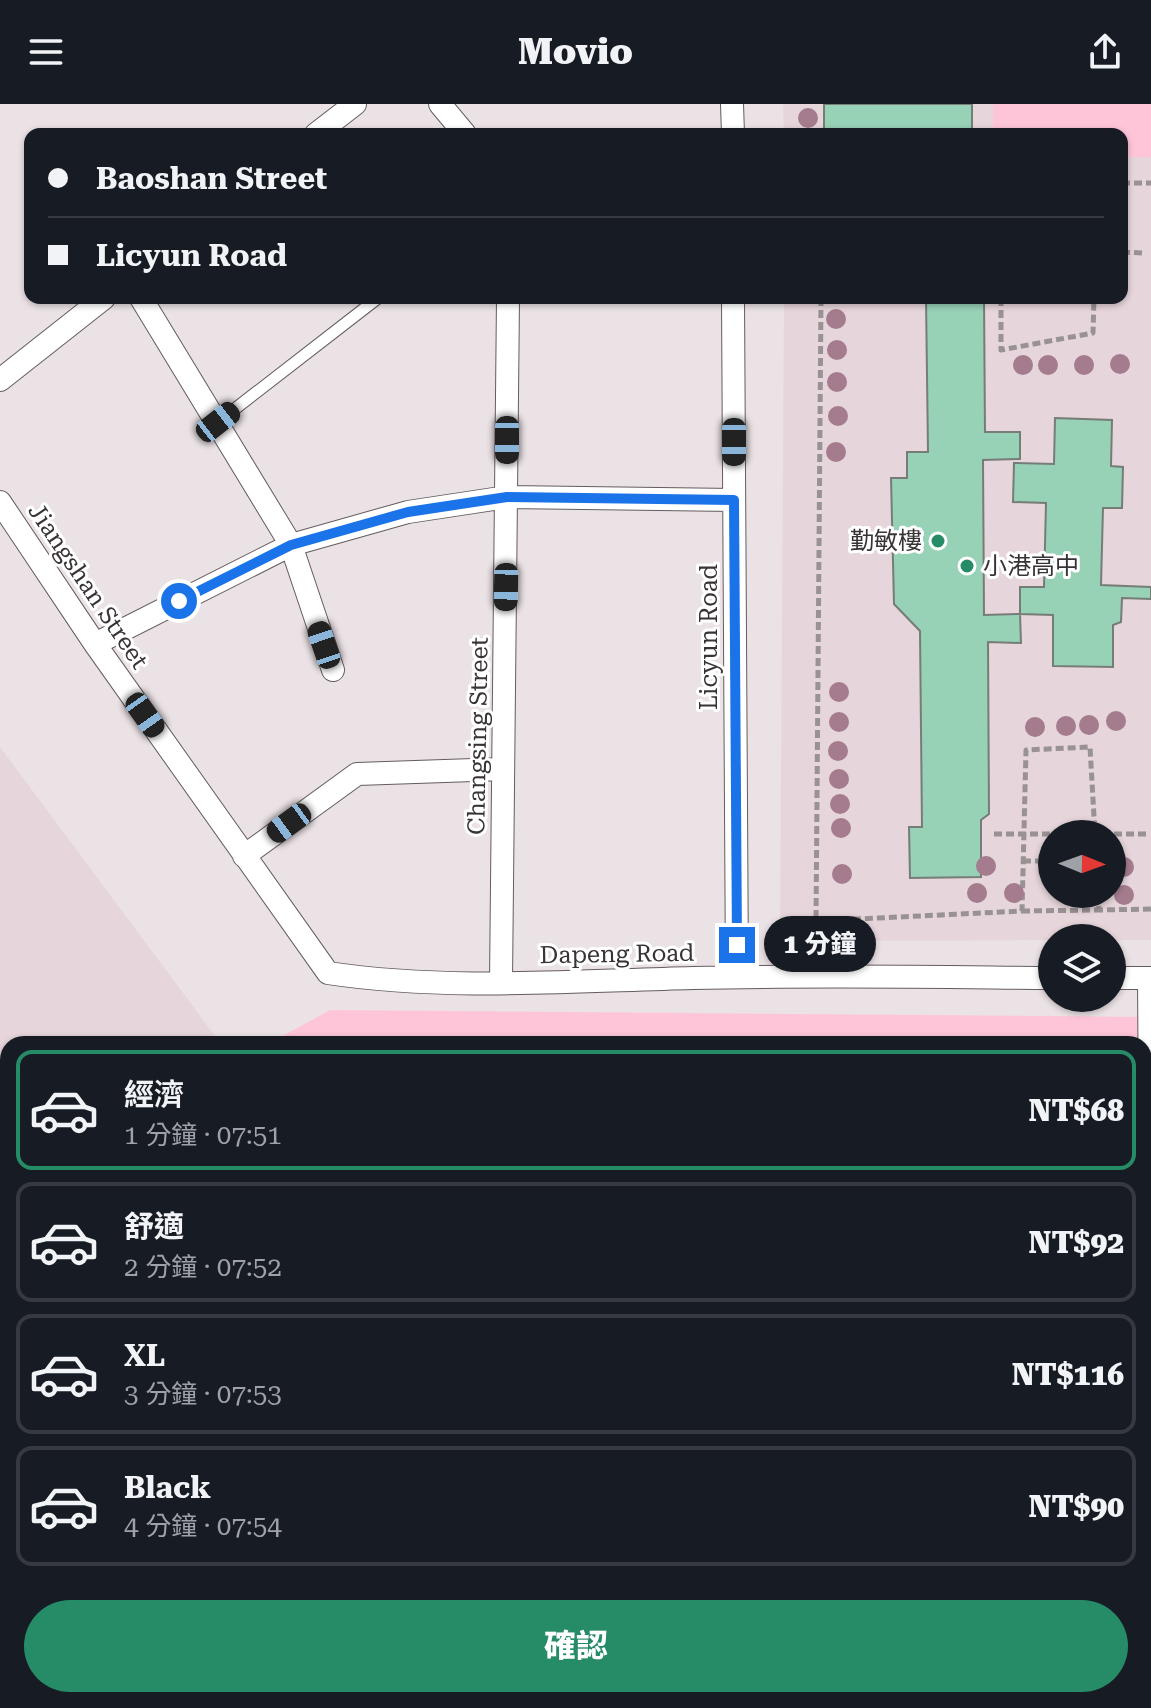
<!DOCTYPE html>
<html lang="zh-TW">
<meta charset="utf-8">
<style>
:root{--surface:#171b24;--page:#242831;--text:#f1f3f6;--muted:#9ea1a6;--line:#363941;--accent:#268b67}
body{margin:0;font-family:"Roboto Serif","Noto Sans TC",serif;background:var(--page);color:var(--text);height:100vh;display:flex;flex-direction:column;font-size:30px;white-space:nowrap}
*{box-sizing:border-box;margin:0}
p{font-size:26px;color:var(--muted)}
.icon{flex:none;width:44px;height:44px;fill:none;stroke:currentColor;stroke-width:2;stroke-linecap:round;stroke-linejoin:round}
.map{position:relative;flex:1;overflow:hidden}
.side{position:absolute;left:0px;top:932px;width:1152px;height:672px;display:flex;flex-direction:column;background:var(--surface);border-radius:24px 24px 0 0;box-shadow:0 2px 6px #0004}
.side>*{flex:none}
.top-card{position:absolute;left:24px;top:24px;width:1104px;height:176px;border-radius:16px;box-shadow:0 2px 6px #0004;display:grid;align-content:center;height:176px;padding:0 24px;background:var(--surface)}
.needle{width:52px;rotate:91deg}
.controls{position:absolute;left:1038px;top:716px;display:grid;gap:16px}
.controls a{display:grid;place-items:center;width:88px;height:88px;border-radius:50%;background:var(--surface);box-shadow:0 2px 6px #0004;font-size:40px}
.end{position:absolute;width:36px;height:36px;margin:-18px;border:10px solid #1a73e8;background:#fff;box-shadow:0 0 0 4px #fff}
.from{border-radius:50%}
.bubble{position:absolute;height:56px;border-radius:28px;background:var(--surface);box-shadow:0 2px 6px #0004;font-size:26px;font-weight:800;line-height:56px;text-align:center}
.car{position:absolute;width:24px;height:48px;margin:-24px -12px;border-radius:10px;box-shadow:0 0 6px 2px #0007;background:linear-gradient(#222 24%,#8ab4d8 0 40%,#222 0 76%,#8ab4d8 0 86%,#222 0)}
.top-card b{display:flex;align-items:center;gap:28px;height:76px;font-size:30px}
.top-card b+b{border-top:2px solid var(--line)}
.top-card i{width:20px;height:20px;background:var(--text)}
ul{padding:14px 0 0;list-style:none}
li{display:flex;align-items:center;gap:24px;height:120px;margin:0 16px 12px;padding:0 8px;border:4px solid var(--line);border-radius:16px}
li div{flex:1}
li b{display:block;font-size:30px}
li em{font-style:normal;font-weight:800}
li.on{border-color:var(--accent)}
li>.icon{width:72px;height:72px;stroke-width:1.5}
.cta{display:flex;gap:16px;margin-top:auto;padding:16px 24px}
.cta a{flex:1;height:92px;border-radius:48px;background:var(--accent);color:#fff;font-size:32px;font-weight:800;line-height:92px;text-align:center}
header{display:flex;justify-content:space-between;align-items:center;height:104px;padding:0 24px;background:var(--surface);font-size:36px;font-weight:800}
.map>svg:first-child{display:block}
</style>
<header><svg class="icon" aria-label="menu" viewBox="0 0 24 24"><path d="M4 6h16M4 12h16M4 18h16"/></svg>Movio<svg class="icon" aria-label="share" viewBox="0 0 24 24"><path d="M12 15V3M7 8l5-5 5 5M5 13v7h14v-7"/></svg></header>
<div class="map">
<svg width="1151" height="1604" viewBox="0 0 1151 1604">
<rect width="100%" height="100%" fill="#ebe2e5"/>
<path fill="#e6d5db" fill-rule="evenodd" d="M783 0H1151V836L780 837 784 194H1122V30H784ZM1052 730H1112V790H1052Z
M0 643 221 940H8V1596H703L709 1604H0Z"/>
<path fill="#fec5d9" d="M993 0H1151V53H1122V30H993Z
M330 906 1151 913V1604H728L722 1596H1144V940H268Z"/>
<path fill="#97d1b6" stroke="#767d79" stroke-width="2" d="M824 0H972V30H824Z
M926 194H984L985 328H1020V355L983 356 984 511 1020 510 1021 539 988 538 989 710 981 716V773L910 774 909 723H922L920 527 894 500 891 374H907V348H928Z
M1055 314 1112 316 1111 362 1123 363 1122 404H1103L1101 481 1151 483V495L1122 494 1121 518 1113 521V563L1053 562V511L1020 510V483H1044L1046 399 1013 398 1014 359 1054 360Z"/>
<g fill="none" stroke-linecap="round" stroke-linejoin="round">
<g stroke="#645c5f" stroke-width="13">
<path id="service" d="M218 318 378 194
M0 1559 8 1553"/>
</g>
<g stroke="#645c5f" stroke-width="24">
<path id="minor" d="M440 0 465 30
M732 0 733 30
M316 30 355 0
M141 194 291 441 333 566
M733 194 737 873
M0 276 104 194
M0 398 95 540 328 869C447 887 572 877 693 874 812 871 932 873 1052 874
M95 540 291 441 408 408 507 393 734 396
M244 752 357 670 503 665
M1112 874H1151
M1149 874 1151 1157
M501 878 508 194"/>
</g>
<path stroke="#999294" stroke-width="5" stroke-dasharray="8 4" stroke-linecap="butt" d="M1122 79H1151
M1122 148 1143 149
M821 194 816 817 1022 807 1026 646 1090 643 1095 730
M1001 194V246L1093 229 1094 194
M1023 757H1052
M1098 790 1099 806 1151 805
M1022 807 1099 806"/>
<use href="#service" stroke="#fff" stroke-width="11"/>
<use href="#minor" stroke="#fff" stroke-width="22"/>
<path stroke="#999294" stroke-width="5" stroke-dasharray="8 4" stroke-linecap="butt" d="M994 730H1146"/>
</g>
<g fill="#a57c8e">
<circle cx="808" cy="14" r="10"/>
<circle cx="836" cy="215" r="10"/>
<circle cx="837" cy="246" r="10"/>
<circle cx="1120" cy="260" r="10"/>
<circle cx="1023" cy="261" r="10"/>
<circle cx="1048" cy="261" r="10"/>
<circle cx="1084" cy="261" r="10"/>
<circle cx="837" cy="278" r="10"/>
<circle cx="838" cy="312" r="10"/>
<circle cx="836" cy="348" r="10"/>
<circle cx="839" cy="588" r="10"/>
<circle cx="1116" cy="617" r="10"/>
<circle cx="839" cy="618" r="10"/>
<circle cx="1089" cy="621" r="10"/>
<circle cx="1066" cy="622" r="10"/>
<circle cx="1035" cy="623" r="10"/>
<circle cx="838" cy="647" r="10"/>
<circle cx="839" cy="675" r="10"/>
<circle cx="840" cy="700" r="10"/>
<circle cx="841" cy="724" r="10"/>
<circle cx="986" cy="762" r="10"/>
<circle cx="1124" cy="763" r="10"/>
<circle cx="842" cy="770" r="10"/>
<circle cx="977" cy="789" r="10"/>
<circle cx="1014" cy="789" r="10"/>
<circle cx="1124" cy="791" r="10"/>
</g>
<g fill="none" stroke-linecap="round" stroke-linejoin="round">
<path stroke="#1a73e8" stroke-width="10" d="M179 497 291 441 408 408 507 393 734 396 737 841"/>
</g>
<g fill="#268b67" stroke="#fff" stroke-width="3">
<circle cx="938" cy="437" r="8"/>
<circle cx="967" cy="462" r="8"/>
</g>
<g text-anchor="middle" stroke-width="6" stroke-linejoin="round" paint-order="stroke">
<g font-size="24" fill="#383435" stroke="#fff" text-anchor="end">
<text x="922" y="445">勤敏樓</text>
<text x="983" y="470" text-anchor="start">小港高中</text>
</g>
<g font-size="24" fill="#383435" stroke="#fff">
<text transform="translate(88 482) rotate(56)" y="8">Jiangshan Street</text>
<text transform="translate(709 533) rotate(-90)" y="8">Licyun Road</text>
<text transform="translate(478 632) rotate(-89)" y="8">Changsing Street</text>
<text transform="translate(617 850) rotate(-1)" y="8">Dapeng Road</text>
</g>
</g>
</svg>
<div class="controls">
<a><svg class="needle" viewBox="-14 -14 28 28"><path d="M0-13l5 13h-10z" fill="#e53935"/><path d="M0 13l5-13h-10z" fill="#9ea1a6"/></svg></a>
<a><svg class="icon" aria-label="layers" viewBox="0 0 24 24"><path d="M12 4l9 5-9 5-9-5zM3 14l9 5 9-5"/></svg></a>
</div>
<i class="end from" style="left:179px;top:497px"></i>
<i class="end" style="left:737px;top:841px"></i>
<div class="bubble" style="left:764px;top:812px;width:112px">1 分鐘</div>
<i class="car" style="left:218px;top:318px;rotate:52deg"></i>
<i class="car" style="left:507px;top:336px;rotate:180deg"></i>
<i class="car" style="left:734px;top:338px;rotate:180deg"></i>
<i class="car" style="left:506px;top:483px;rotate:181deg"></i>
<i class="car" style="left:324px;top:541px;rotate:341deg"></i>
<i class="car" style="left:145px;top:611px;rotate:145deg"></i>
<i class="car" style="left:289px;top:719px;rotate:234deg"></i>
<div class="top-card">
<b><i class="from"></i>Baoshan Street</b>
<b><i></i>Licyun Road</b>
</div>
<section class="side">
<ul>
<li class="on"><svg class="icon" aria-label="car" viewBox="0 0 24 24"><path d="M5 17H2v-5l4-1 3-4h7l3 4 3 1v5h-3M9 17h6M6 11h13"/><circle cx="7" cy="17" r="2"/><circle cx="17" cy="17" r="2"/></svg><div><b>經濟</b><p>1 分鐘 · 07:51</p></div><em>NT$68</em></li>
<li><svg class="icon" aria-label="car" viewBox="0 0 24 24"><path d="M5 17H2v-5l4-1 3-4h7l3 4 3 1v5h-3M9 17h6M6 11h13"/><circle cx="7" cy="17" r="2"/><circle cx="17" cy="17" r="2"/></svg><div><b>舒適</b><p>2 分鐘 · 07:52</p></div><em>NT$92</em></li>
<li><svg class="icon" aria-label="car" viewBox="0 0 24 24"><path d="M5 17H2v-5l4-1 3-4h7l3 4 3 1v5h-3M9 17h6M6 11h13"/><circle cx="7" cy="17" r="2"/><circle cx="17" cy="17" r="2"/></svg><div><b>XL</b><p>3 分鐘 · 07:53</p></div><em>NT$116</em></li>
<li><svg class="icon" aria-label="car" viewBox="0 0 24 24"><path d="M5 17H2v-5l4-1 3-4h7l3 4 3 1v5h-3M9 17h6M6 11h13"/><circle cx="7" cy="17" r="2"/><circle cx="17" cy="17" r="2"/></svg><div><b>Black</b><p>4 分鐘 · 07:54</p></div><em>NT$90</em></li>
</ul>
<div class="cta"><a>確認</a></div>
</section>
</div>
